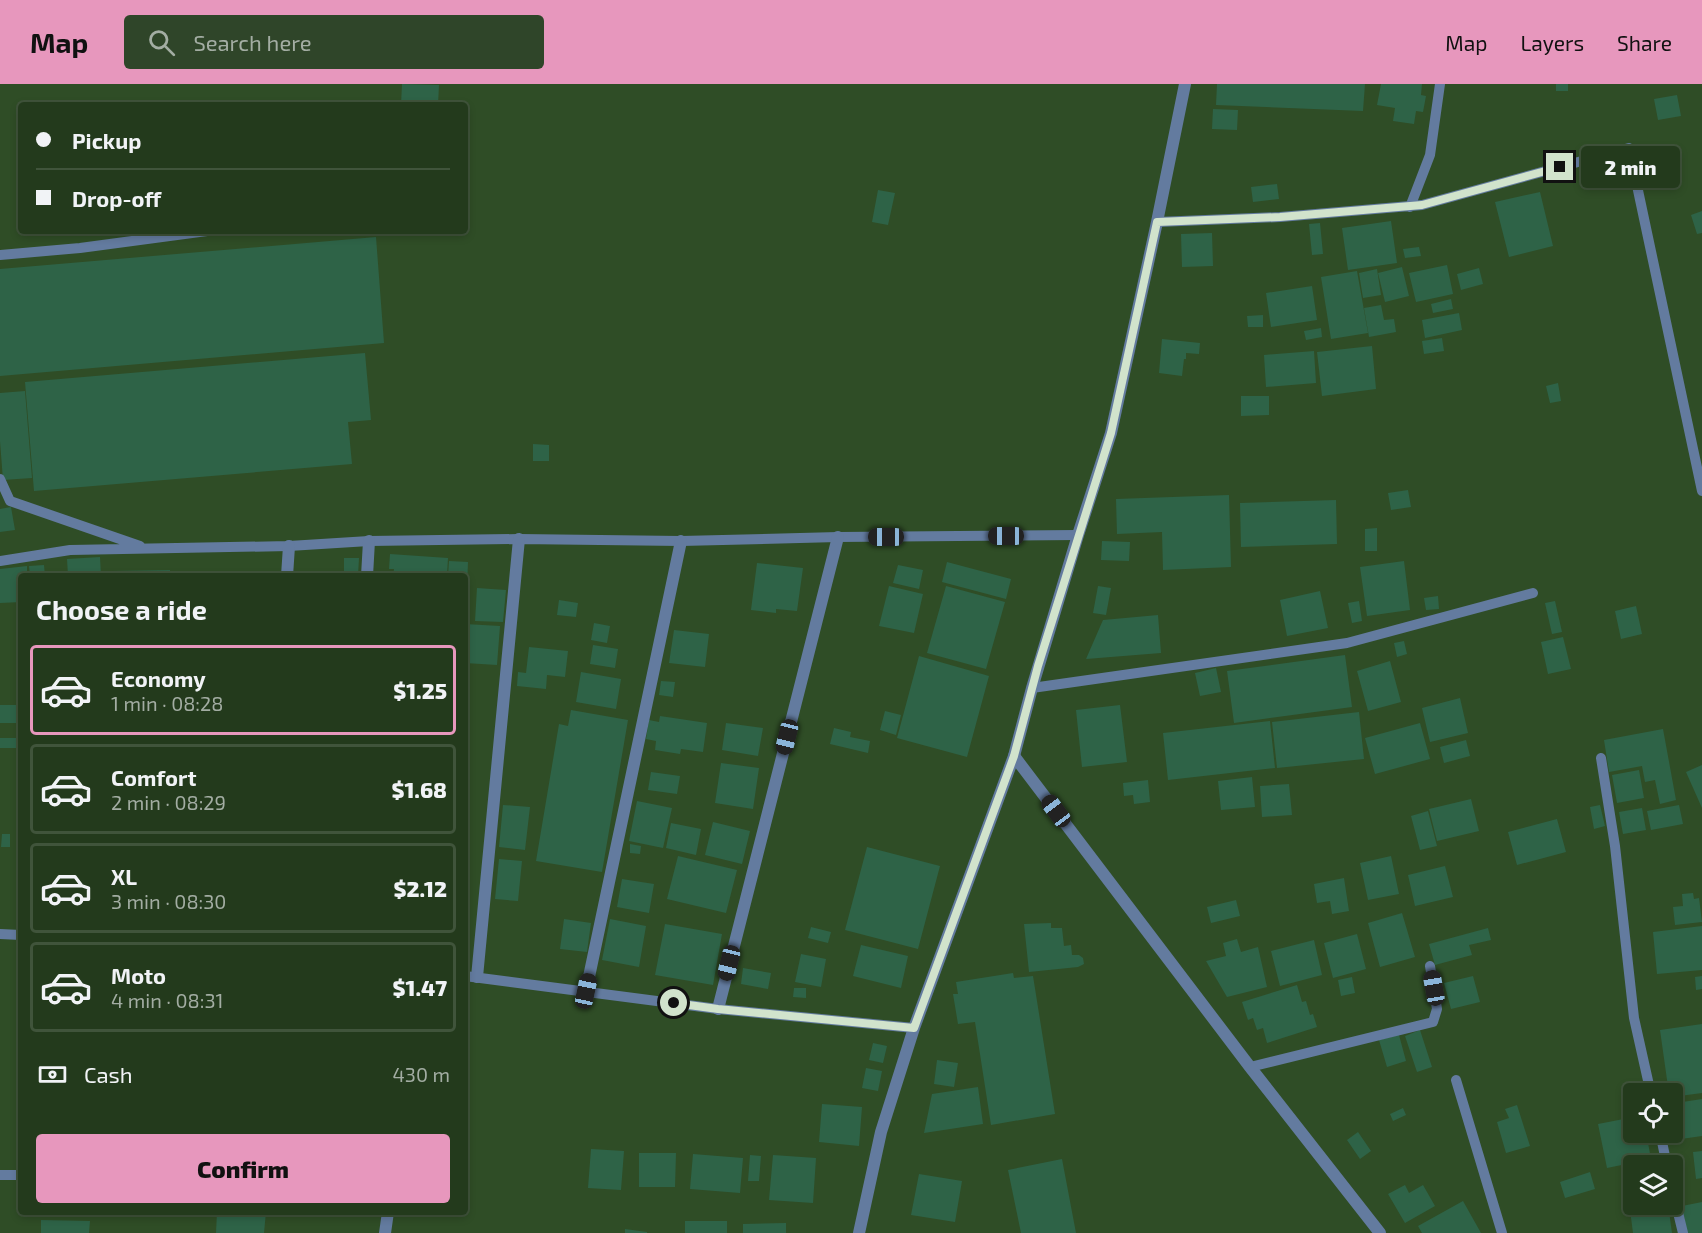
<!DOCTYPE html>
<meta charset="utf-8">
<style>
:root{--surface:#233a1c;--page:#2f4529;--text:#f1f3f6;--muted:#a3ada3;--line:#40543b;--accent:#e797bd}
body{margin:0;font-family:"Exo 2",sans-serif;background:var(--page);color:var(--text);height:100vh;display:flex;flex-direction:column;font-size:22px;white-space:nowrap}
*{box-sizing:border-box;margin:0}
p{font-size:20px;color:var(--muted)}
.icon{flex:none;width:33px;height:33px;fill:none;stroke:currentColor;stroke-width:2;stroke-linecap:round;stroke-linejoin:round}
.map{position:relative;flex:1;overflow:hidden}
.side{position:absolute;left:18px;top:489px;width:450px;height:642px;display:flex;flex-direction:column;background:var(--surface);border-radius:6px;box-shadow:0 3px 9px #0003,0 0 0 2px var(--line)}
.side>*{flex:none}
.top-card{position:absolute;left:18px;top:18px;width:450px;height:132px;border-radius:6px;box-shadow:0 3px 9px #0003,0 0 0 2px var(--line);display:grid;align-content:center;height:132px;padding:0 18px;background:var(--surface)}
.controls{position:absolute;left:1623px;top:999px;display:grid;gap:12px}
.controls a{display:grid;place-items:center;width:60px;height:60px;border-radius:6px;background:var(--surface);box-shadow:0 3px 9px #0003,0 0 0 2px var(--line);font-size:30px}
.end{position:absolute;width:27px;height:27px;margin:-14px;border:8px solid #d1e3cc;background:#111;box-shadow:0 0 0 3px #111}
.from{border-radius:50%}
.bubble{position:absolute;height:42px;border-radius:6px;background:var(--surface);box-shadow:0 3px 9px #0003,0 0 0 2px var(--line);font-size:20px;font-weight:800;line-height:42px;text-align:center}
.car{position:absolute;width:18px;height:36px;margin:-18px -9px;border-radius:8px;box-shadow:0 0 4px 2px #0007;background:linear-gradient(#222 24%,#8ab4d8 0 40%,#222 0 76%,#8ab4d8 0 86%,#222 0)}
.top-card b{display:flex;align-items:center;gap:21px;height:57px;font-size:22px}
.top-card b+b{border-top:2px solid var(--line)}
.top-card i{width:15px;height:15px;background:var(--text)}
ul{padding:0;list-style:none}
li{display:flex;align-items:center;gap:18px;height:90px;margin:0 12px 9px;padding:0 6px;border:3px solid var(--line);border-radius:6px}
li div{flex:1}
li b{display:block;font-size:22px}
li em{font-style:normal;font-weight:800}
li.on{border-color:var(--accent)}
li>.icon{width:54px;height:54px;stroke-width:1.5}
h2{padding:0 18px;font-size:27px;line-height:72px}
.pay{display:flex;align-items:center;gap:15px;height:66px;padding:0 18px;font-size:22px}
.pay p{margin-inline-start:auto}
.button{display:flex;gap:12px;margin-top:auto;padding:12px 18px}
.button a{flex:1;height:69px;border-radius:6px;background:var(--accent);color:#111;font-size:24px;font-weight:800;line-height:69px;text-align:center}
header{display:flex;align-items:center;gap:36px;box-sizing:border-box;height:84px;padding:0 30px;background:var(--accent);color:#111}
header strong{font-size:28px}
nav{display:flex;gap:33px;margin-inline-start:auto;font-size:21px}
.search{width:420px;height:54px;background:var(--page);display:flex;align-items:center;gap:15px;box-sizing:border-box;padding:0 21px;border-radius:6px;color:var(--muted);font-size:22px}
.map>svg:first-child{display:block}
</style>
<header>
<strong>Map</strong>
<div class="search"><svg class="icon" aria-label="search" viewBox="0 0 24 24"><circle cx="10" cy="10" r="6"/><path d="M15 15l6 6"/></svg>Search here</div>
<nav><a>Map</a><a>Layers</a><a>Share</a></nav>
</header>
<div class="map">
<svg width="1702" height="1149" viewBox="0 0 1702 1149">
<rect width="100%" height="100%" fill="#2f4d26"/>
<path fill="#2e6347" d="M402 0 439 1 438 21H401Z
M1217 0H1365L1363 27 1216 21Z
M1381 0H1422L1421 11 1426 12 1423 28 1416 27 1414 40 1393 37 1395 24 1377 21Z
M1556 0H1568V7H1556Z
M1677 11 1681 32 1658 36 1654 15Z
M1213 25 1238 26 1237 46 1212 45Z
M1277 100 1279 115 1253 118 1251 103Z
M878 106 895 109 888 141 872 138Z
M1540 108 1553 162 1509 173 1495 118Z
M1702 127V149L1697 150 1691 131Z
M1391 137 1397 179 1348 186 1342 144Z
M1320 139 1323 170 1312 171 1309 140Z
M1212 149 1213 182 1182 183 1181 150Z
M376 153 384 259 0 292V185Z
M1419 163 1421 172 1405 174 1403 165Z
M1447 181 1453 210 1416 218 1409 189Z
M1402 183 1409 212 1385 218 1378 189Z
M1479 184 1483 200 1461 206 1457 190Z
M1377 185 1381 211 1363 214 1359 189Z
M1357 187 1368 249 1331 255 1321 193Z
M1312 202 1317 236 1271 243 1266 209Z
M1451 215 1453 225 1433 229 1431 220Z
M1381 221 1384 236 1394 235 1396 248 1369 253 1364 224Z
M1459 229 1462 246 1425 254 1422 236Z
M1263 231V243H1248L1247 232Z
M1321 244 1322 253 1306 256 1304 247Z
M1442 254 1444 267 1424 270 1422 257Z
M1162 255 1200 259 1199 270 1186 269V275H1184L1182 292 1159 289Z
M1372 262 1376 305 1322 312 1317 268Z
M1314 267 1316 299 1266 303 1264 271Z
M365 269 371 336 348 338 352 380 34 407 25 298Z
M1558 299 1561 317 1550 319 1546 302Z
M25 307 32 394 3 396 0 357V309Z
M1241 312H1269V331L1241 332Z
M533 360 549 361V377H533Z
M1408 406 1411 423 1391 426 1388 409Z
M1229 411 1231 483 1163 486 1162 448 1117 450 1116 415Z
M1336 416 1337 460 1241 463 1240 419Z
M11 423 15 446 0 448V425Z
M1377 444V467H1365V445Z
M1102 457 1130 458 1129 477 1101 476Z
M390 470 448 474 447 491 393 492 394 485H389Z
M100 473 101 492H68L67 475Z
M344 474H359L358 492H344Z
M449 477 468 478 467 504 465 503V492H448Z
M1404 477 1410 526 1367 532 1360 483Z
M947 478 1011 495 1006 515 942 498Z
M757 479 803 484 797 527 776 525V529L751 526Z
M44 481 45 492H30L29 482Z
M898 481 923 486 919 505 893 499Z
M27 482V492H21V518L0 519V485Z
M170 486V492H111V487Z
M889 502 923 510 914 549 879 542Z
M946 502 1005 518 986 585 927 569Z
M1098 502 1111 504 1106 531 1093 529Z
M477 504 506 506 503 538 475 537Z
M1320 507 1328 544 1287 552 1280 516Z
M1438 512 1439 525 1426 526 1424 514Z
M559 516 578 519 576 533 557 531Z
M1359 517 1362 537 1352 539 1348 519Z
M1555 517 1562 548 1552 550 1545 519Z
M17 521H21V562H18Z
M1636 522 1642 550 1621 555 1615 527Z
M1158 531 1161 569 1086 575 1103 536Z
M594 539 610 542 607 559 591 556Z
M465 540 500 542 497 581 465 579Z
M674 546 709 550 705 583 669 579Z
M1563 553 1571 585 1548 590 1541 558Z
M1404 557 1407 570 1397 573 1394 559Z
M593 561 618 565 615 584 590 580Z
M529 563 568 567 565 593 547 591 546 605 517 602 518 588 526 589Z
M1345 571 1352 623 1234 639 1227 587Z
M919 572 989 592 967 673 897 654Z
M1390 577 1401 618 1368 627 1357 587Z
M1216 584 1221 608 1200 612 1195 589Z
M581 588 621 595 616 625 576 618Z
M661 597 675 598 673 613 659 611Z
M1460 614 1468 649 1430 658 1422 624Z
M0 621H21V639H0Z
M1120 621 1127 678 1082 683 1076 626Z
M571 626 628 636 602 788 536 777 559 640 568 642Z
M885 627 901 631 896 651 880 646Z
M1359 628 1364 675 1277 684 1272 638Z
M660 632 707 639 703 668 681 665 680 670 655 666 656 657 646 655 649 636 659 638Z
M1270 637 1275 684 1168 696 1163 649Z
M726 639 763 644 758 672 722 666Z
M1420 639 1430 675 1375 690 1365 654Z
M834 644 851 648 850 653 870 657 868 669 830 660Z
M1663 645 1676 716 1660 720 1655 696 1645 698 1642 682 1609 688 1604 656Z
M0 654H21V664H0Z
M1466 656 1470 672 1444 679 1440 663Z
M721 679 759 684 753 725 715 719Z
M1702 681V724L1686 688Z
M1639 686 1644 714 1617 719 1612 691Z
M651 688 680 692 677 710 648 706Z
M1252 693 1255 723 1221 726 1218 697Z
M1148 696 1150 718 1134 720 1133 711 1124 712 1123 699Z
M1289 700 1292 731 1262 733 1260 702Z
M1471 715 1479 747 1437 757 1429 725Z
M637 717 672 724 663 764 629 757Z
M503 721 530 723 525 766 499 763Z
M1600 721 1605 742 1594 745 1590 723Z
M1679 721 1683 740 1651 746 1647 727Z
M1642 724 1646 746 1623 750 1619 728Z
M1428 727 1437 762 1420 766 1411 732Z
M1557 735 1566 768 1517 781 1508 748Z
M713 738 750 747 742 780 705 771Z
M671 739 701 745 696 771 666 764Z
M2 750H10V763H1Z
M630 760 641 762 640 770 630 769Z
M867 763 940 782 918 865 845 846Z
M678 772 737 786 726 829 667 815Z
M1391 772 1399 810 1368 816 1360 779Z
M499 775 522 777 518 817 495 815Z
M1445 782 1453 813 1415 822 1408 791Z
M465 790 470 791 469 808H465Z
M1344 794 1349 827 1332 830 1330 817 1317 819 1314 800Z
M622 795 654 800 649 829 617 823Z
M1693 809 1694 815 1699 814 1702 838 1675 841 1673 823 1683 822 1682 810Z
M1236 816 1240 832 1211 839 1207 823Z
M1402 829 1415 873 1380 883 1368 839Z
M564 835 591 839 587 868 560 865Z
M610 835 646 842 639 883 602 876Z
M1051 839V844H1062L1064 862 1071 861 1072 871H1079L1083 874 1084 880 1078 883 1029 888 1024 840Z
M665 840 722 850 713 901 655 891Z
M1702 842V886L1657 890 1653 848Z
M811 843 831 848 828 859 808 854Z
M1488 844 1491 856 1469 861 1472 871 1435 881 1429 860Z
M1357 850 1366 885 1333 894 1324 859Z
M1237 855 1241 868 1258 863 1267 903 1227 913 1206 877 1226 872 1223 859Z
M1314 856 1322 891 1280 902 1271 867Z
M861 861 908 872 901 904 853 892Z
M801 870 826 875 821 903 795 898Z
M743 884 771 889 768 905 741 900Z
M1013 889 1014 894 1033 892 1055 1030 991 1041 975 938 958 940 953 910H958L956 898Z
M1473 892 1480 918 1451 925 1444 899Z
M1702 892V905L1696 906 1695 893Z
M1352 893 1355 909 1341 912 1338 896Z
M1297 901 1302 918 1306 917 1310 931 1313 930 1317 943 1267 959 1263 944 1257 946 1253 934 1248 936 1242 918Z
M794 904H806V914L793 913Z
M1702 940V1009L1672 1013V1010H1669L1660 946Z
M1420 946 1432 983 1417 988 1405 952Z
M1399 951 1406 977 1387 983 1379 956Z
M873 959 887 962 883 979 869 976Z
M937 976 958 979 954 1003 934 1000Z
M866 984 882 987 878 1007 862 1004Z
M978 1003 983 1040 924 1049 932 1010Z
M1702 1015V1052L1681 1055 1676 1019Z
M822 1020 862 1023 859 1062 819 1058Z
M1517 1021 1530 1062 1506 1069 1497 1038 1509 1034 1505 1025Z
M1403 1024 1406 1031 1393 1037 1390 1030Z
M1634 1033V1048H1646L1651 1075 1607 1084 1598 1040Z
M1358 1048 1371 1067 1360 1075 1347 1056Z
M591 1065 624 1067 621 1106 588 1104Z
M1702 1067V1094L1696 1095 1693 1068Z
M639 1069H676L675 1103H639Z
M693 1070 743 1074 740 1109 690 1105Z
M750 1071 761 1072 759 1097H748Z
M773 1071 816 1074 813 1119 769 1116Z
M1062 1075 1076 1149H1021L1008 1086Z
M1634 1086V1115L1626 1116 1621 1089Z
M1590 1088 1595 1105 1565 1114 1560 1098Z
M919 1090 962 1097 955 1138 911 1131Z
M1405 1101 1409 1109 1423 1101 1435 1122 1405 1139 1388 1110Z
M1463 1117 1481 1149H1422L1418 1142Z
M1634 1117V1120H1668L1672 1149H1633L1629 1118Z
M1702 1118V1149H1687L1682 1122Z
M217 1128H266L264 1149H216Z
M41 1136 90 1137 89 1149H41Z
M685 1137H727V1149H685Z
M786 1139V1149H743V1140Z
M625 1145 647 1148V1149H625Z"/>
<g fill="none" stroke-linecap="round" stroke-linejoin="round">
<path stroke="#637b9f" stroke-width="10" d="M1410 123 1430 71 1440 0
M1157 138 1280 133 1422 121 1629 64 1702 407
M0 171 80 164 207 147
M0 395 10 417 140 462
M0 477 70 466 289 462 369 457 519 455 681 457 838 453 1078 451
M1032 604 1347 559 1533 509
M1601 674 1615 762 1634 934 1651 1010
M0 850 21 851
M465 892 718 925 914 944
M1250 983 1433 938 1437 925 1430 882
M1456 996 1502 1149
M1660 1048 1667 1082
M0 1091H21
M1672 1104 1683 1149"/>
<path stroke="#637b9f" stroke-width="12" d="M287 492 289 462
M367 492 369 457
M1014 672 1250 983 1380 1149
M477 893 519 455
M586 907 681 457
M718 925 838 453
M385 1149 388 1128"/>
<path stroke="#637b9f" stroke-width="12" d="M859 1149 881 1048 914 944 1014 672 1032 604 1078 451 1111 349 1157 138 1185 0"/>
</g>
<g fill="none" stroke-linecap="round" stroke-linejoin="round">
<path stroke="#d1e3cc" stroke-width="8" d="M674 919 718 925 914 944 1014 672 1038 582 1111 349 1157 138 1280 133 1422 121 1560 83"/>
</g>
</svg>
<div class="controls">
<a><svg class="icon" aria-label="locate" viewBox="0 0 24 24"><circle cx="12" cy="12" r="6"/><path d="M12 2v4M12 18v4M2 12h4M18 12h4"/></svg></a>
<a><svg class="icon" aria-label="layers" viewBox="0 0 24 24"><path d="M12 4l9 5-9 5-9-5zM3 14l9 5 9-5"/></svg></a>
</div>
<i class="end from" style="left:674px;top:919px"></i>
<i class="end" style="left:1560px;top:83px"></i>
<div class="bubble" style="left:1581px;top:62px;width:99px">2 min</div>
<i class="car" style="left:1006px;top:452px;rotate:270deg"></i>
<i class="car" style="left:886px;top:453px;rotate:270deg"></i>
<i class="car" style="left:787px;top:653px;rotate:194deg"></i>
<i class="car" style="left:1056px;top:727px;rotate:323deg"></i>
<i class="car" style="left:729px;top:879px;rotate:194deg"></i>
<i class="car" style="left:1434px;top:904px;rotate:350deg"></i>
<i class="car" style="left:586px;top:907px;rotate:12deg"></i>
<div class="top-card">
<b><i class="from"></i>Pickup</b>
<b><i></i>Drop-off</b>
</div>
<section class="side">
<h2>Choose a ride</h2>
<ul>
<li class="on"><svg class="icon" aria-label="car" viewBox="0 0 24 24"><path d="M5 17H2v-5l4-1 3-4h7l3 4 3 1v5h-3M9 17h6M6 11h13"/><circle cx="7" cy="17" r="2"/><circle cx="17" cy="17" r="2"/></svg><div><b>Economy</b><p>1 min · 08:28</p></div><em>$1.25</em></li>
<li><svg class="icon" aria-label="car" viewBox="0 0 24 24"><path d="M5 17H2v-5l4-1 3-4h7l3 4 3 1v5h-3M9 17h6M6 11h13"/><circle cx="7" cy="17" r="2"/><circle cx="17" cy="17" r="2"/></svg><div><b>Comfort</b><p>2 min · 08:29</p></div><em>$1.68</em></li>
<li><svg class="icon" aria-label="car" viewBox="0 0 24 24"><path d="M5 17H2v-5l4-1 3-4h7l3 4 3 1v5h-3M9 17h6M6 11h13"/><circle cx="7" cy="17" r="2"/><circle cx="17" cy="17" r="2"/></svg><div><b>XL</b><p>3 min · 08:30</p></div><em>$2.12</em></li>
<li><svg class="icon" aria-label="car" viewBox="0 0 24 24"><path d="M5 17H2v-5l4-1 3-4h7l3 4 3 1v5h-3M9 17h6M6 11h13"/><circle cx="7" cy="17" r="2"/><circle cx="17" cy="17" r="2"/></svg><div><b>Moto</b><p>4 min · 08:31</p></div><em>$1.47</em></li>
</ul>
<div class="pay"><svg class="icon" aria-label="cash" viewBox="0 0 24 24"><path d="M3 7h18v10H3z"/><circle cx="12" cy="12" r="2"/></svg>Cash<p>430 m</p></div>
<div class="button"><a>Confirm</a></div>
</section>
</div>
